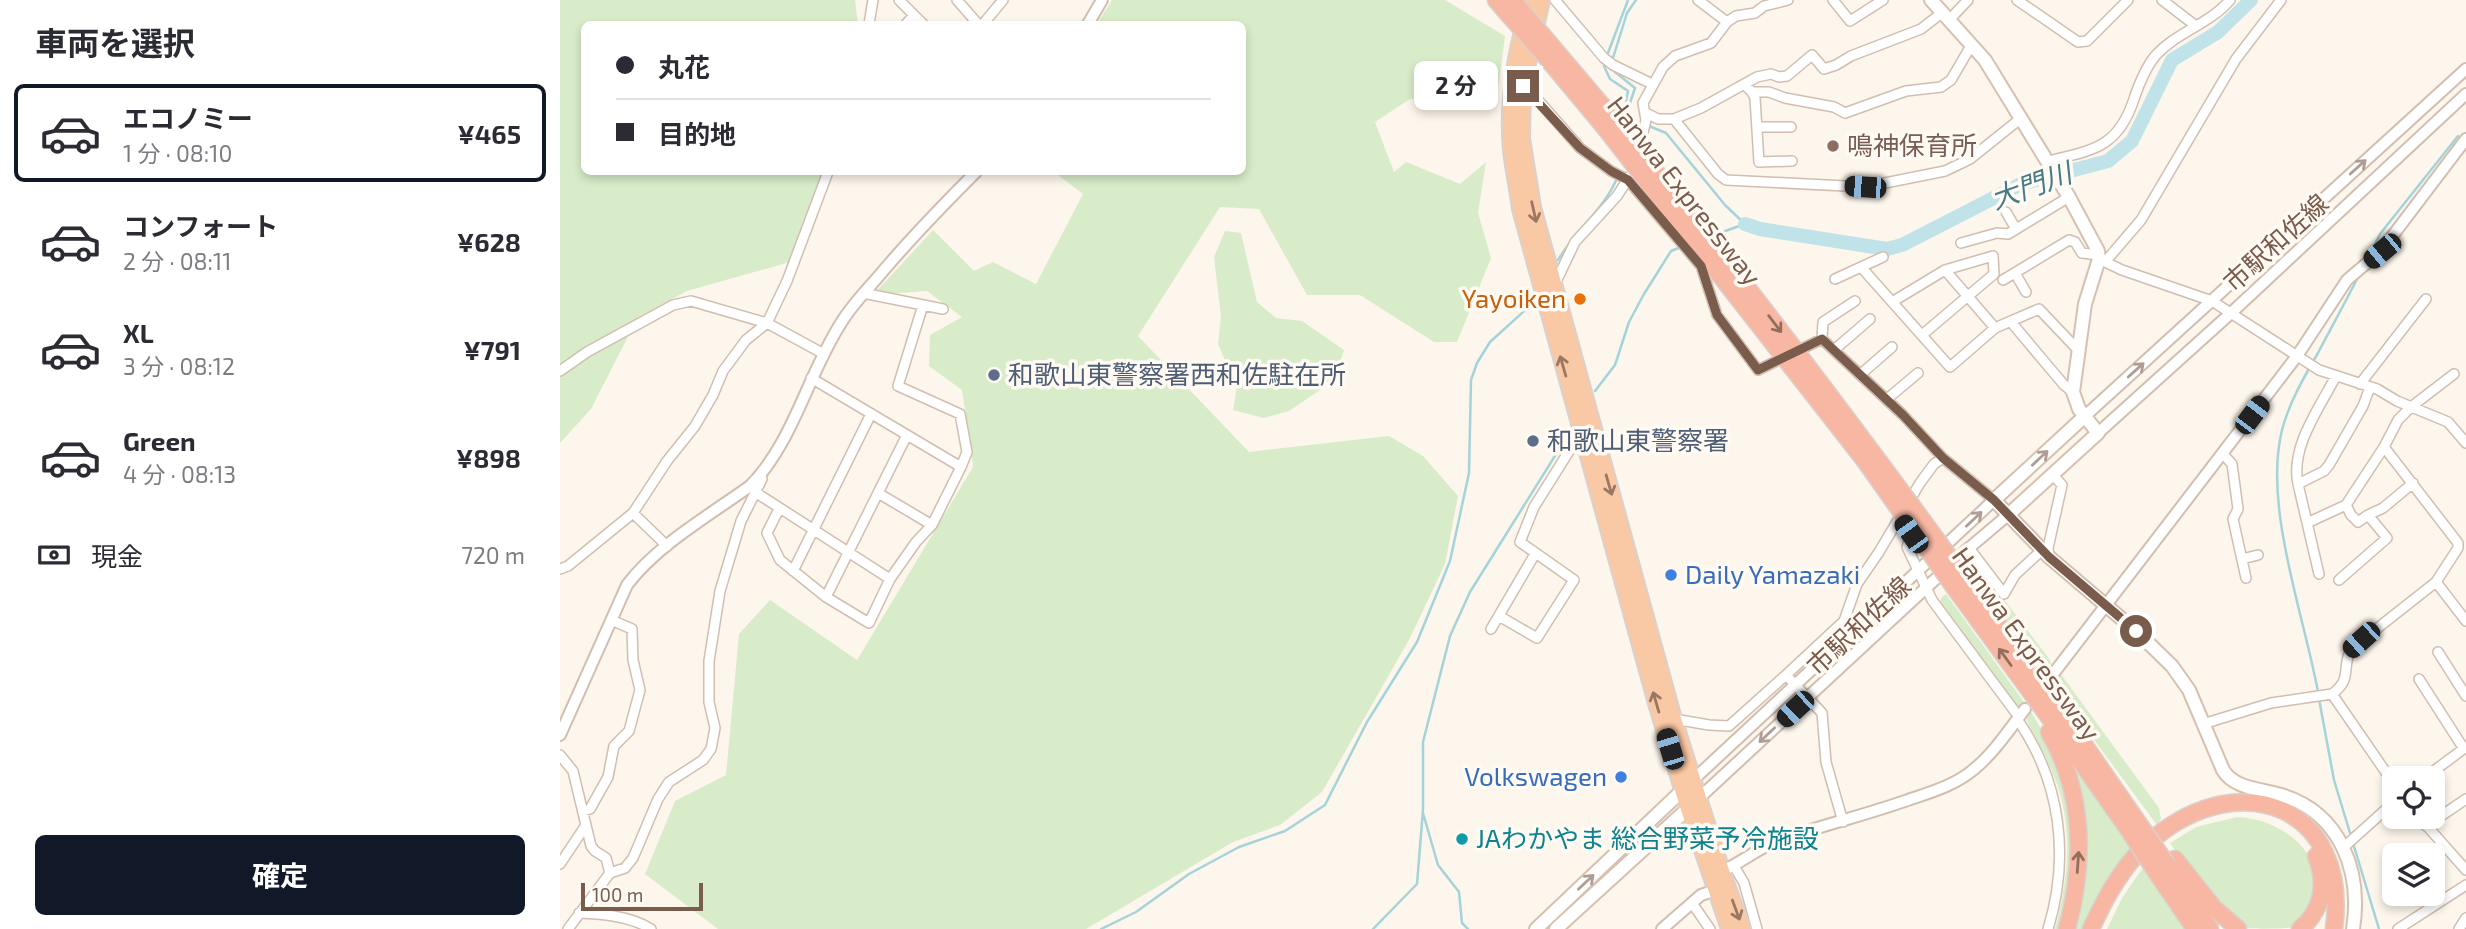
<!DOCTYPE html>
<html lang="ja">
<meta charset="utf-8">
<style>
:root{--surface:#fff;--page:#f2f2f3;--text:#2b2b33;--muted:#7c7c81;--line:#e1e1e2;--accent:#111827}
body{margin:0;font-family:"Exo 2","Noto Sans JP",sans-serif;background:var(--page);color:var(--text);height:100vh;display:flex;flex-direction:column;font-size:26px;white-space:nowrap}
*{box-sizing:border-box;margin:0}
p{font-size:23px;color:var(--muted)}
.icon{flex:none;width:38px;height:38px;fill:none;stroke:currentColor;stroke-width:2;stroke-linecap:round;stroke-linejoin:round}
.map{position:relative;flex:1;overflow:hidden}
.panel{display:flex;flex-direction:column;background:var(--surface);width:560px}
.panel>*{flex:none}
.banner{position:absolute;left:21px;top:21px;width:665px;height:154px;border-radius:10px;box-shadow:0 4px 10px #0003;display:grid;align-content:center;height:154px;padding:0 35px;background:var(--surface)}
.tools{position:absolute;left:1822px;top:766px;display:grid;gap:14px}
.tools a{display:grid;place-items:center;width:63px;height:63px;border-radius:10px;background:var(--surface);box-shadow:0 4px 10px #0003;font-size:35px}
.scale{position:absolute;left:21px;bottom:18px;width:122px;box-sizing:border-box;padding-left:7px;border:4px solid #7a5c4d;border-top:0;font-size:19px;line-height:24px;white-space:nowrap;color:#7a5c4d;-webkit-text-stroke:5px #fffaf3;paint-order:stroke}
.end{position:absolute;width:32px;height:32px;margin:-16px;border:9px solid #7a5c4d;background:#fff;box-shadow:0 0 0 4px #fff}
.from{border-radius:50%}
.bubble{position:absolute;height:49px;border-radius:10px;background:var(--surface);box-shadow:0 4px 10px #0003;font-size:23px;font-weight:700;line-height:49px;text-align:center}
.car{position:absolute;width:21px;height:42px;margin:-21px -10px;border-radius:9px;box-shadow:0 0 5px 2px #0007;background:linear-gradient(#222 24%,#8ab4d8 0 40%,#222 0 76%,#8ab4d8 0 86%,#222 0)}
.banner b{display:flex;align-items:center;gap:24px;height:66px;font-size:26px}
.banner b+b{border-top:2px solid var(--line)}
.banner i{width:18px;height:18px;background:var(--text)}
ul{padding:0;list-style:none}
li{display:flex;align-items:center;gap:21px;height:98px;margin:0 14px 10px;padding:0 21px;border:4px solid transparent;border-radius:10px}
li div{flex:1}
li b{display:block;font-size:26px}
li em{font-style:normal;font-weight:700}
li.active{border-color:var(--accent)}
li>.icon{width:63px;height:63px;stroke-width:1.5}
h2{padding:0 35px;font-size:32px;line-height:84px}
.pay{display:flex;align-items:center;gap:18px;height:77px;padding:0 35px;font-size:26px}
.pay p{margin-inline-start:auto}
.action{display:flex;gap:14px;margin-top:auto;padding:14px 35px}
.action a{flex:1;height:80px;border-radius:10px;background:var(--accent);color:#fff;font-size:28px;font-weight:700;line-height:80px;text-align:center}
main{display:flex;flex:1;min-height:0}
.map>svg:first-child{display:block}
</style>
<main>
<section class="panel">
<h2>車両を選択</h2>
<ul>
<li class="active"><svg class="icon" aria-label="car" viewBox="0 0 24 24"><path d="M5 17H2v-5l4-1 3-4h7l3 4 3 1v5h-3M9 17h6M6 11h13"/><circle cx="7" cy="17" r="2"/><circle cx="17" cy="17" r="2"/></svg><div><b>エコノミー</b><p>1 分 · 08:10</p></div><em>¥465</em></li>
<li><svg class="icon" aria-label="car" viewBox="0 0 24 24"><path d="M5 17H2v-5l4-1 3-4h7l3 4 3 1v5h-3M9 17h6M6 11h13"/><circle cx="7" cy="17" r="2"/><circle cx="17" cy="17" r="2"/></svg><div><b>コンフォート</b><p>2 分 · 08:11</p></div><em>¥628</em></li>
<li><svg class="icon" aria-label="car" viewBox="0 0 24 24"><path d="M5 17H2v-5l4-1 3-4h7l3 4 3 1v5h-3M9 17h6M6 11h13"/><circle cx="7" cy="17" r="2"/><circle cx="17" cy="17" r="2"/></svg><div><b>XL</b><p>3 分 · 08:12</p></div><em>¥791</em></li>
<li><svg class="icon" aria-label="car" viewBox="0 0 24 24"><path d="M5 17H2v-5l4-1 3-4h7l3 4 3 1v5h-3M9 17h6M6 11h13"/><circle cx="7" cy="17" r="2"/><circle cx="17" cy="17" r="2"/></svg><div><b>Green</b><p>4 分 · 08:13</p></div><em>¥898</em></li>
</ul>
<div class="pay"><svg class="icon" aria-label="cash" viewBox="0 0 24 24"><path d="M3 7h18v10H3z"/><circle cx="12" cy="12" r="2"/></svg>現金<p>720 m</p></div>
<div class="action"><a>確定</a></div>
</section>
<div class="map">
<svg width="1906" height="929" viewBox="0 0 1906 929">
<rect width="100%" height="100%" fill="#fdf6ec"/>
<path fill="#d8ecc9" d="M0 0H295L298 24H24V172H265L259 213 230 262 127 291 78 317 31 409 0 443Z
M552 0H885L945 36 936 105 850 99 815 122 834 172 846 162 900 184 926 162 918 213 931 258 897 342H874L800 295H747L699 209 660 207 578 336 689 452 829 436 863 456 898 496 885 564 849 640 762 792 720 825 673 842 526 929H158L85 874 115 801 166 775 179 634 210 600 297 660 413 467 402 390 369 366 370 335 402 317 367 291 313 295 373 230 414 271 433 262 476 284 523 194 494 172H682V24H537Z
M665 231 681 233 697 302 716 318 742 321 784 350 778 369 763 388 729 411 704 418 673 410 677 387 658 344 661 317 654 257Z
M1418 565 1490 660 1491 663 1487 674 1500 673 1599 808 1601 819 1597 825 1409 571Z
M1386 594 1472 713 1497 757 1515 837 1503 929H1495C1509 878 1514 824 1493 774 1486 755 1475 738 1467 720L1469 715 1462 704 1457 707 1380 604 1381 598Z
M1505 750 1574 851 1525 929H1511L1520 884Z
M1677 817C1721 818 1774 857 1749 905 1745 914 1742 922 1733 927 1725 929 1695 929 1685 928L1637 880 1610 843 1636 827Z
M1584 866 1627 929H1547L1562 898Z"/>
<g fill="none" stroke-linecap="round" stroke-linejoin="round">
<path stroke="#a5d3da" stroke-width="2.5" d="M1048 53 1068 0
M1053 58 1067 13 1076 0
M1044 66 1050 79 1068 91 1064 112 1067 120
M1055 72 1075 88 1069 106 1068 124
M1068 123 1082 125
M1089 126 1106 133 1165 205 1185 224 1154 235
M1809 256 1820 234 1898 136
M998 260C1015 231 1045 208 1057 178
M1035 391 1055 365 1069 322 1084 294 1111 251 1121 247
M1758 692C1744 615 1703 506 1722 430 1729 403 1744 377 1758 353 1771 328 1785 303 1798 277
M1759 699 1774 780 1819 929
M863 813 878 865 899 892 902 923 908 929
M541 929 576 912 629 874 679 847 725 831 765 805 807 722 857 642 890 561 909 473 911 380 917 363 930 342 973 303
M813 929 857 884 863 810V742L890 636 910 592 1008 435"/>
<path stroke="#bfe3e8" stroke-width="14" d="M1185 224 1200 229 1327 249 1342 245 1461 184 1548 161 1572 141 1612 60 1658 32 1691 0"/>
<g stroke="#d1beb0" stroke-width="12">
<path id="minor" d="M339 0 363 24
M397 0 418 24
M995 0 1044 58 1053 65 1092 84
M1138 0 1167 22
M1273 0 1290 21 1323 0
M1457 0 1518 42 1527 41 1568 0
M1602 0 1636 26
M1390 19 1408 0
M309 24 313 0
M346 24 354 15
M423 24 443 0
M1185 85 1192 92H1209L1225 98 1274 107 1285 113 1346 91 1381 87 1391 80 1412 44
M960 86 970 91 1020 148 1051 171 1068 180 1141 266 1157 315 1198 370 1262 339 1343 415 1383 458 1434 500
M1192 92 1195 98 1199 162 1232 161
M1086 113 1098 119H1114L1141 108 1197 77 1211 74 1219 77 1227 76 1252 55 1264 69 1276 65 1291 56 1361 29 1383 12
M1114 119 1158 174 1166 180 1305 187 1385 171 1410 159 1460 119
M1197 127H1231
M1079 149 1086 120 1083 103 1103 67 1115 56 1151 43 1167 22 1176 16 1195 13 1204 6 1228 0
M1488 161C1533 150 1558 148 1574 99 1579 84 1585 68 1596 55 1617 32 1650 24 1670 0
M1446 212 1456 229
M1401 243 1437 233 1448 234 1509 197
M1539 259 1562 270 1652 301 1759 370 1817 389 1837 401 1888 422 1906 443
M1545 262 1581 220 1676 59 1721 0
M1301 267 1390 367 1435 328
M1385 270 1435 328 1479 309 1518 350
M1455 273 1466 292
M1275 279 1323 257
M1443 280 1509 240 1515 242 1522 253 1539 255
M995 284 1015 242 1057 196 1070 176
M303 293 383 309
M1332 302 1385 270 1433 256 1434 274 1362 335
M363 305 338 386 400 414 407 452 401 467
M1451 322 1504 385 1513 392
M1262 339 1263 322 1295 301
M1274 350 1310 319
M0 371 27 352 113 305 131 301 207 323 264 354
M1301 374 1332 347
M1776 376C1760 407 1730 447 1738 484L1764 471 1769 465 1803 406 1810 387
M1800 384 1866 299
M1327 399 1358 373
M1824 447 1898 543V548L1876 582 1906 621
M1662 453 1672 464 1678 509 1673 519 1686 578
M1738 484 1759 574
M195 492 330 579
M318 493 372 525
M1786 505 1824 447 1838 420 1851 407 1894 374
M219 509 207 533 220 560 266 597 309 623 330 579 356 542 372 525 401 467 251 378
M73 513 107 546
M1747 523 1786 505 1791 515 1798 522 1808 515
M1347 528 1351 534 1347 547 1372 600 1459 717
M1409 548 1444 594 1455 575 1482 550
M1489 557 1488 548 1502 485 1493 475
M1682 559 1698 555
M0 569 8 566 73 513 107 461 135 426 153 395 163 371 186 340 207 323 227 281 268 172
M233 571 311 414
M1779 580 1827 538 1808 515 1823 508 1853 483
M266 597 347 435
M939 616 977 638 1014 580 960 542 974 507 1021 432
M931 629 975 554
M1878 652 1906 696
M1859 679 1904 749
M1772 694 1834 784
M1114 719 1149 725 1169 726 1226 675
M1457 719C1501 781 1510 857 1488 929
M1643 724 1711 703 1772 694C1793 679 1781 668 1791 649L1876 582
M0 755 13 771 31 846 35 851 46 858 50 873
M1863 779 1906 747
M23 811 30 809 48 777 54 746 69 731 80 690 73 660 72 629 51 620
M1859 817 1906 870
M1283 822 1266 762 1262 713 1226 675 1284 621 1297 584 1319 552 1360 483 1374 464 1383 458
M1866 826 1906 799
M1784 847 1834 802
M0 864 26 825
M1174 866 1184 883 1197 929
M1132 903 1150 929
M19 913C43 914 70 916 91 929
M8 929 50 873 65 868 73 858 98 799 109 782 143 760 151 749 155 728 149 702V661L160 591 181 521 202 479 201 475
M1838 929 1906 885
M1899 929 1906 918"/>
</g>
<g stroke="#d1beb0" stroke-width="14">
<path id="tertiary" d="M528 24 542 0
M1525 416 1906 69
M1538 433 1671 313 1906 94
M1490 678 1737 356 1787 280 1821 251 1906 139
M0 735 67 585C97 545 150 515 190 486 233 443 248 374 281 323 291 306 305 292 318 277 349 240 382 206 416 172
M1133 780 1434 500
M1138 799 1409 548 1448 515
M1162 871C1183 862 1200 846 1223 839 1263 825 1305 815 1345 801 1368 793 1394 786 1413 770 1433 754 1449 730 1465 709
M1102 929 1141 895 1156 890"/>
</g>
<g stroke="#d6c0b0" stroke-width="16">
<path id="secondary" d="M1371 0 1425 60 1509 197 1538 251 1539 259 1525 304 1513 392 1519 409 1538 433 1448 515
M1525 416 1434 500 1489 557 1576 631 1612 666 1629 690 1663 770C1674 789 1702 789 1721 795 1781 813 1802 872 1793 929
M976 929 1128 785
M996 929 1133 804"/>
</g>
<g stroke="#dad1cd" stroke-width="18">
<path id="trunk" d="M970 0C958 44 948 88 950 134 950 158 957 184 960 209L1097 707 1128 809 1169 929
M982 0 963 86 962 138 973 207 1114 719 1162 871 1183 929"/>
</g>
<g stroke="#dad1cd" stroke-width="19">
<path id="motorway" d="M936 0 948 14
M984 37 1051 116
M981 51 1045 128
M1404 577 1514 730 1579 824
M1394 587 1510 746 1570 832
M1489 732C1524 793 1525 862 1507 929
M1615 859 1654 908 1678 929
M1609 868 1650 929
M1598 875 1635 929
M1531 929C1546 896 1565 861 1594 838 1683 765 1790 808 1774 929
M1740 929C1763 910 1767 883 1756 856"/>
</g>
<use href="#minor" stroke="#fff" stroke-width="9"/>
<use href="#tertiary" stroke="#fff" stroke-width="10"/>
<use href="#secondary" stroke="#fff" stroke-width="12"/>
<use href="#trunk" stroke="#f9c8a4" stroke-width="14"/>
<use href="#motorway" stroke="#f7b7a3" stroke-width="16"/>
<g stroke="#dad1cd" stroke-width="19" stroke-linecap="butt">
<path id="motorway-bridge" d="M953 1 984 37
M948 14 981 51
M1051 116C1173 266 1290 420 1404 577
M1045 128 1305 461 1394 587
M1579 824 1608 866
M1570 832 1598 875"/>
</g>
<use href="#motorway-bridge" stroke="#f7b7a3" stroke-width="16"/>
</g>
<defs><path id="oneway-shaft" d="M-6 0H5M1.5-3L5.5 0L1.5 3" fill="none" stroke-width="1.6" stroke-linecap="round" stroke-linejoin="round" transform="scale(1.75)"/></defs>
<g stroke="#af9d94">
<use href="#oneway-shaft" transform="translate(1798 167) rotate(-42)"/>
<use href="#oneway-shaft" transform="translate(1576 370) rotate(-42)"/>
<use href="#oneway-shaft" transform="translate(1480 458) rotate(-43)"/>
<use href="#oneway-shaft" transform="translate(1414 519) rotate(-43)"/>
<use href="#oneway-shaft" transform="translate(1207 735) rotate(137)"/>
<use href="#oneway-shaft" transform="translate(1026 882) rotate(-43)"/>
</g>
<g stroke="#9a7763">
<use href="#oneway-shaft" transform="translate(974 212) rotate(77)"/>
<use href="#oneway-shaft" transform="translate(1003 366) rotate(-106)"/>
<use href="#oneway-shaft" transform="translate(1049 485) rotate(74)"/>
<use href="#oneway-shaft" transform="translate(1096 702) rotate(-106)"/>
<use href="#oneway-shaft" transform="translate(1176 910) rotate(70)"/>
</g>
<g stroke="#936e5e">
<use href="#oneway-shaft" transform="translate(1215 324) rotate(53)"/>
<use href="#oneway-shaft" transform="translate(1445 657) rotate(-126)"/>
<use href="#oneway-shaft" transform="translate(1518 862) rotate(-86)"/>
</g>
<g fill="none" stroke-linecap="round" stroke-linejoin="round">
<path stroke="#7a5c4d" stroke-width="9" d="M963 86 1020 148 1051 171 1068 180 1141 266 1157 315 1198 370 1262 339 1343 415 1383 458 1434 500 1489 557 1576 631"/>
</g>
<circle fill="#8d6e63" stroke="#fffaf3" stroke-width="2.5" cx="1273" cy="146" r="7"/>
<circle fill="#e8710a" stroke="#fffaf3" stroke-width="2.5" cx="1020" cy="299" r="7"/>
<g fill="#5c6f8a" stroke="#fffaf3" stroke-width="2.5">
<circle cx="434" cy="375" r="7"/>
<circle cx="973" cy="441" r="7"/>
</g>
<g fill="#3f7fe0" stroke="#fffaf3" stroke-width="2.5">
<circle cx="1111" cy="575" r="7"/>
<circle cx="1061" cy="777" r="7"/>
</g>
<circle fill="#0f9aa8" stroke="#fffaf3" stroke-width="2.5" cx="902" cy="839" r="7"/>
<g text-anchor="middle" stroke-width="7" stroke-linejoin="round" paint-order="stroke">
<g font-size="26" fill="#785e54" stroke="#fffaf3" text-anchor="start">
<text x="1287" y="155">鳴神保育所</text>
</g>
<g font-size="26" fill="#7a5c4d" stroke="#fffaf3">
<text transform="translate(1124 191) rotate(52)" y="9">Hanwa Expressway</text>
<text transform="translate(1716 243) rotate(-42)" y="9">市駅和佐線</text>
<text transform="translate(1299 626) rotate(-43)" y="9">市駅和佐線</text>
<text transform="translate(1466 644) rotate(54)" y="9">Hanwa Expressway</text>
</g>
<g font-size="26" fill="#c56008" stroke="#fffaf3" text-anchor="end">
<text x="1006" y="308">Yayoiken</text>
</g>
<g font-size="26" fill="#4e5e75" stroke="#fffaf3" text-anchor="start">
<text x="448" y="384">和歌山東警察署西和佐駐在所</text>
<text x="987" y="450">和歌山東警察署</text>
</g>
<g font-size="26" fill="#366cbe" stroke="#fffaf3" text-anchor="start">
<text x="1125" y="584">Daily Yamazaki</text>
<text x="1047" y="786" text-anchor="end">Volkswagen</text>
</g>
<g font-size="26" fill="#0d838f" stroke="#fffaf3" text-anchor="start">
<text x="916" y="848">JAわかやま 総合野菜予冷施設</text>
</g>
<g font-size="28" font-style="italic" fill="#437c86" stroke="#fffaf3">
<text transform="translate(1471 186) rotate(-20)" y="10">大門川</text>
</g>
</g>
</svg>
<div class="tools">
<a><svg class="icon" aria-label="locate" viewBox="0 0 24 24"><circle cx="12" cy="12" r="6"/><path d="M12 2v4M12 18v4M2 12h4M18 12h4"/></svg></a>
<a><svg class="icon" aria-label="layers" viewBox="0 0 24 24"><path d="M12 4l9 5-9 5-9-5zM3 14l9 5 9-5"/></svg></a>
</div>
<div class="scale">100 m</div>
<i class="end from" style="left:1576px;top:631px"></i>
<i class="end" style="left:963px;top:86px"></i>
<div class="bubble" style="left:854px;top:61px;width:84px">2 分</div>
<i class="car" style="left:1305px;top:187px;rotate:274deg"></i>
<i class="car" style="left:1822px;top:251px;rotate:230deg"></i>
<i class="car" style="left:1692px;top:415px;rotate:37deg"></i>
<i class="car" style="left:1351px;top:534px;rotate:324deg"></i>
<i class="car" style="left:1801px;top:640px;rotate:228deg"></i>
<i class="car" style="left:1235px;top:709px;rotate:227deg"></i>
<i class="car" style="left:1110px;top:749px;rotate:343deg"></i>
<div class="banner">
<b><i class="from"></i>丸花</b>
<b><i></i>目的地</b>
</div>
</div>
</main>
